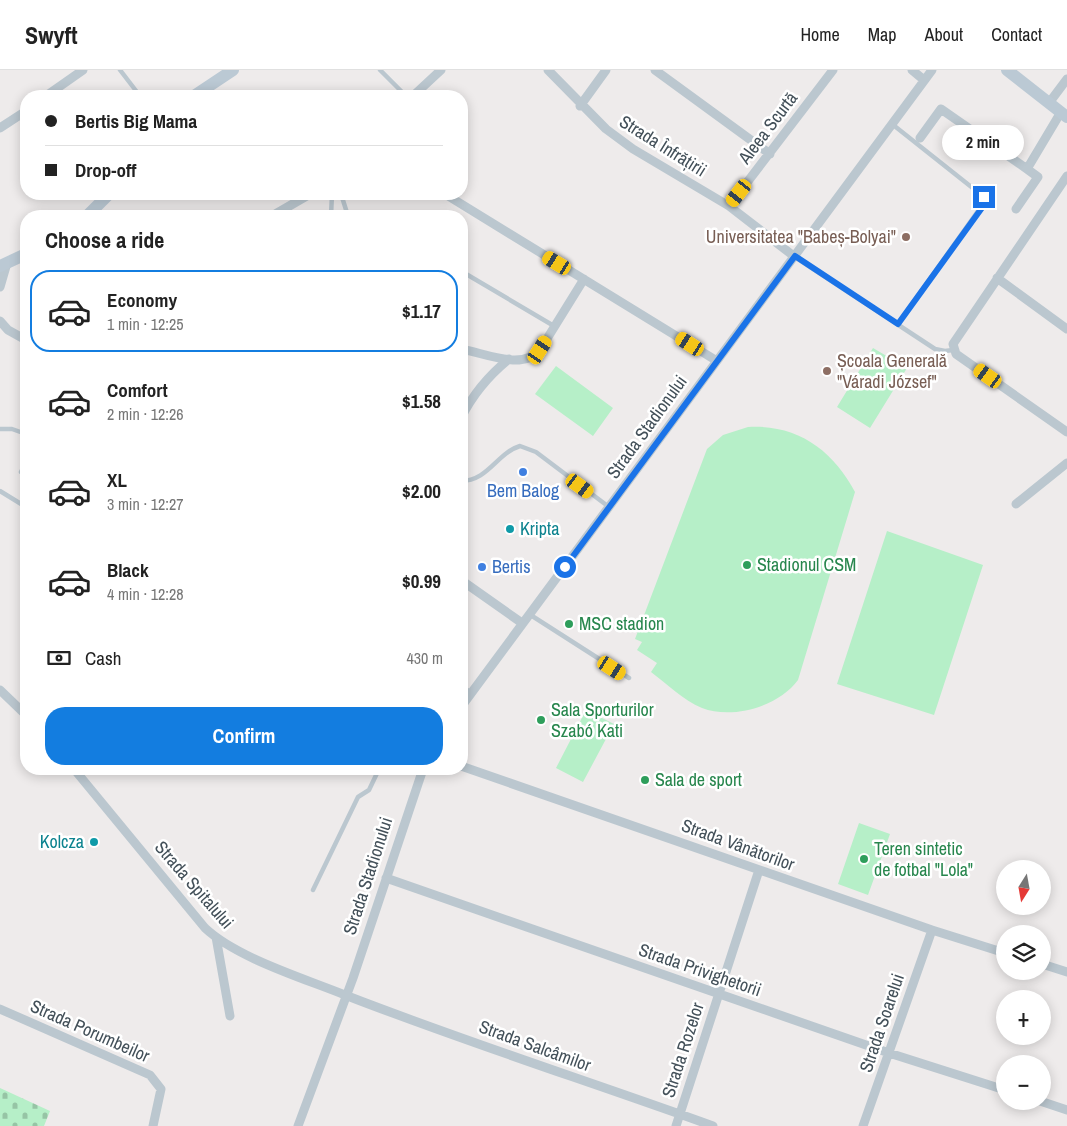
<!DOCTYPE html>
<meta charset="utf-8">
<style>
:root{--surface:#fff;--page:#f6f6f6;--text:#222;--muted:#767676;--line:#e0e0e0;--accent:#137de0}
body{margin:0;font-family:"Archivo Narrow",sans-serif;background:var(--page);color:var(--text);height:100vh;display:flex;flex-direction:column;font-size:19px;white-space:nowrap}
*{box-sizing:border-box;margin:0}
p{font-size:16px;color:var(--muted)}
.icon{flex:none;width:28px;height:28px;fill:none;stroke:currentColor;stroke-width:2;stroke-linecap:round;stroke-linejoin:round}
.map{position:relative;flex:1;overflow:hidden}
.panel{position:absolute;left:20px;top:140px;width:448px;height:565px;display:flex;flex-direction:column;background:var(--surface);border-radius:20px;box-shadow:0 2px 12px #0003}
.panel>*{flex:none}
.hud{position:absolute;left:20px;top:20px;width:448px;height:110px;border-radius:20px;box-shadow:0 2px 12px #0003;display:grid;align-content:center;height:110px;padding:0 25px;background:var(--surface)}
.needle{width:32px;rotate:191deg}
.buttons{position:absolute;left:996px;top:790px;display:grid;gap:10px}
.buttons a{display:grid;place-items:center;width:55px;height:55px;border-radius:50%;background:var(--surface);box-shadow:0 2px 12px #0003;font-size:25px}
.end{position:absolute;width:22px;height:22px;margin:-11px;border:6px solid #1a73e8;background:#fff;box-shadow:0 0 0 2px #fff}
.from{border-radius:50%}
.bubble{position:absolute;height:35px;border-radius:18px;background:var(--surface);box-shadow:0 2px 12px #0003;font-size:16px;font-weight:700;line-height:35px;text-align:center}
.car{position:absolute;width:15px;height:30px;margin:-15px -8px;border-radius:6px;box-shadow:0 0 4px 1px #0007;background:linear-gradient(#f5c518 24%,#345 0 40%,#f5c518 0 76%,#345 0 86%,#f5c518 0)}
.hud b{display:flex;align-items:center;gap:18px;height:48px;font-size:19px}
.hud b+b{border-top:1px solid var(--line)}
.hud i{width:12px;height:12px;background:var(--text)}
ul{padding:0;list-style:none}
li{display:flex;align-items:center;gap:15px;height:82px;margin:0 10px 8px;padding:0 15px;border:2px solid transparent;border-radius:20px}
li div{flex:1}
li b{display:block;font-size:19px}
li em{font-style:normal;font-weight:700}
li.on{border-color:var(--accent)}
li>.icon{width:45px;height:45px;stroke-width:1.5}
h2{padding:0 25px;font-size:22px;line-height:60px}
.pay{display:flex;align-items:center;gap:12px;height:55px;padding:0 25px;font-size:19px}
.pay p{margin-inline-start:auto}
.cta{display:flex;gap:10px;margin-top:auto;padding:10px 25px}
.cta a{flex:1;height:58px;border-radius:20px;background:var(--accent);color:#fff;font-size:20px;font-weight:700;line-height:58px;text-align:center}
header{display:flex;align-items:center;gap:30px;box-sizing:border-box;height:70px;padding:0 25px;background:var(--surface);border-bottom:1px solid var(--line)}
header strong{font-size:24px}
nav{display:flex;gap:28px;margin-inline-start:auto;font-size:18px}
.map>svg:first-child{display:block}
</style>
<header>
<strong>Swyft</strong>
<nav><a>Home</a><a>Map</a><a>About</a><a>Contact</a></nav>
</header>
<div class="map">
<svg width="1067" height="1056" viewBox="0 0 1067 1056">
<defs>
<pattern id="cemetery-stones" width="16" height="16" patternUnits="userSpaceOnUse" patternTransform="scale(1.25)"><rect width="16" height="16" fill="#b6efc8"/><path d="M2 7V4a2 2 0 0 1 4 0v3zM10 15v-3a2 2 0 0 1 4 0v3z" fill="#96c4a5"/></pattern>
</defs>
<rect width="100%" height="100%" fill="#eeebeb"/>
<path fill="url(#cemetery-stones)" d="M0 1018 50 1041 44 1056H0Z"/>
<path fill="#b6efc8" d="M873 278 907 298 870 358 837 337Z
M556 296 613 338 593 366 535 324Z
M748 357C797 354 833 380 855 422L798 610C779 636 733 650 702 638 683 630 667 614 651 602L657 593 637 580 642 572 635 569 707 379 723 365Z
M887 461 983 495 934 645 837 614Z
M586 640 614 654 583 712 556 698Z
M859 753 890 764 868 825 838 814Z"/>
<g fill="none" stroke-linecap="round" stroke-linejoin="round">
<path stroke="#bbc7cf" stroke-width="4.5" d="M120 0 140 26
M380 0 406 26
M892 54 984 127 985 131 898 254
M341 124 348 146
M331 146 332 124
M795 187 935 279 945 281 953 280
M461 201 554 256
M0 359H12L26 364
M26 392 21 402 26 405
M461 411C488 411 497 383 520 376L536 382 609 437
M0 421 26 437
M529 544 629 608
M461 615 471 623
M313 820 358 727 369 720 379 699"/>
<path stroke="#bbc7cf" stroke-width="9" d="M548 0 606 59 633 79 729 136 795 187
M655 0 770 84
M912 0 924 10
M46 26 83 0
M413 26 441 0
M1049 33 1067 9
M580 36 606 0
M0 58 26 41
M920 68 941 39 1027 99 1061 42
M1067 106 953 274 956 284 1067 362
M445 124 717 291
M729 136 833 0
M1016 139 1038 107 1027 99
M272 146 310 124
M997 208 1067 259
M0 217 7 193
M0 251 8 260 26 270
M461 279C485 283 522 301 540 280L584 209
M461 348C473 324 488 306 509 289
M1016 434 1067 393
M461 510 522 553
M0 620 26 645
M461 637 932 0
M461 696 932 860 1005 883
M74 699 205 858C237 888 303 908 345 925 466 972 591 1012 713 1056
M386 808 889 983 1005 1020
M216 867 230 946
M1042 894 1067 902
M0 939 150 1005 161 1019 153 1056
M1040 1031 1067 1040
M298 1056 353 908 423 699
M676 1056 759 800
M863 1056 932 860"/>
<path stroke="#bbc9d4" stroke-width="12" d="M1007 0 1067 47
M194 26 233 0
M87 146 109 124
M0 196 26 184"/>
</g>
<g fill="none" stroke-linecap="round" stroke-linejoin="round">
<path stroke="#1a73e8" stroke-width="6" d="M565 497 795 186 898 254 984 135V127"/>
</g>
<g fill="#8d6e63" stroke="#fff" stroke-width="2">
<circle cx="906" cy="167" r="5"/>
<circle cx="827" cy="301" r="5"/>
</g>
<g fill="#3f7fe0" stroke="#fff" stroke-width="2">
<circle cx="523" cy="402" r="5"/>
<circle cx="482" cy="497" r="5"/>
</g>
<g fill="#0f9aa8" stroke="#fff" stroke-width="2">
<circle cx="510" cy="459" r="5"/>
<circle cx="94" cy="772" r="5"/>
</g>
<g fill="#2e9e5b" stroke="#fff" stroke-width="2">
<circle cx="747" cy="495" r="5"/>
<circle cx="569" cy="554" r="5"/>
<circle cx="541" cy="650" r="5"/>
<circle cx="645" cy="710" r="5"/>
<circle cx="864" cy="789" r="5"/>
</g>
<g text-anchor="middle" stroke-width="5" stroke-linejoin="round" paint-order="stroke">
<g font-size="18" fill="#435059" stroke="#fff">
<text transform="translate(768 58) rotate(-53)" y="6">Aleea Scurtă</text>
<text transform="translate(663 76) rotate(32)" y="6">Strada Înfrățirii</text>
<text transform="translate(647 357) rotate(-54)" y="6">Strada Stadionului</text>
<text transform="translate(738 775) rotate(20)" y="6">Strada Vânătorilor</text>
<text transform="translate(368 806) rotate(-72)" y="6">Strada Stadionului</text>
<text transform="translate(194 815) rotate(49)" y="6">Strada Spitalului</text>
<text transform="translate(700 900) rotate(19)" y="6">Strada Privighetorii</text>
<text transform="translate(882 953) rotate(-71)" y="6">Strada Soarelui</text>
<text transform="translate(90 961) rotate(24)" y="6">Strada Porumbeilor</text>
<text transform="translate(535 976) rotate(20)" y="6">Strada Salcâmilor</text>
<text transform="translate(683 980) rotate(-72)" y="6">Strada Rozelor</text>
</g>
<g font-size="18" fill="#785e54" stroke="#fff" text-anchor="end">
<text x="896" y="173">Universitatea "Babeș-Bolyai"</text>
<text x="837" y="297" text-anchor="start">Școala Generală<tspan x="837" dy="21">"Váradi József"</tspan></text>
</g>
<g font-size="18" fill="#366cbe" stroke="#fff">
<text x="523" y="427">Bem Balog</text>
<text x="492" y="503" text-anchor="start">Bertis</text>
</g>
<g font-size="18" fill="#0d838f" stroke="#fff" text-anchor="start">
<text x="520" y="465">Kripta</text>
<text x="84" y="778" text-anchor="end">Kolcza</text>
</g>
<g font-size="18" fill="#27864d" stroke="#fff" text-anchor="start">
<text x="757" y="501">Stadionul CSM</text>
<text x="579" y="560">MSC stadion</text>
<text x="551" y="646">Sala Sporturilor<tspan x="551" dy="21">Szabó Kati</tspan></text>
<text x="655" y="716">Sala de sport</text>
<text x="874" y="785">Teren sintetic<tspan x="874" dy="21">de fotbal "Lola"</tspan></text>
</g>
</g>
</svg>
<div class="buttons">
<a><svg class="needle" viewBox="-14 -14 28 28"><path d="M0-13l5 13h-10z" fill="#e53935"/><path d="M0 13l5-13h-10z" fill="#767676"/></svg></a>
<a><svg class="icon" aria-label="layers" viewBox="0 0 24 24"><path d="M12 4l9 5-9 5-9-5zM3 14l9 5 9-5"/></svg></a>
<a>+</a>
<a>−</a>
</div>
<i class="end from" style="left:565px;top:497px"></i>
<i class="end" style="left:984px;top:127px"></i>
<div class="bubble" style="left:942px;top:55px;width:82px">2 min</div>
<i class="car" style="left:739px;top:123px;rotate:218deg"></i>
<i class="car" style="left:557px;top:193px;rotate:301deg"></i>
<i class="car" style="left:690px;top:274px;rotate:302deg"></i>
<i class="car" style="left:540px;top:280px;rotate:33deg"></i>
<i class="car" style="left:988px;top:306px;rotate:305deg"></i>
<i class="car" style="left:580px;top:416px;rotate:126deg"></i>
<i class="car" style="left:612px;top:598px;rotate:123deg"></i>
<div class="hud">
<b><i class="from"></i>Bertis Big Mama</b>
<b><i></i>Drop-off</b>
</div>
<section class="panel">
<h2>Choose a ride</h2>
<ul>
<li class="on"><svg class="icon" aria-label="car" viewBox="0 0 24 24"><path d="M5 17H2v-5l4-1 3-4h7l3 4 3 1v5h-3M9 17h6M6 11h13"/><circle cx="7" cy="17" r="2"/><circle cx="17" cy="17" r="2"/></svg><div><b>Economy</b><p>1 min · 12:25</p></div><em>$1.17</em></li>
<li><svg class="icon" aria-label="car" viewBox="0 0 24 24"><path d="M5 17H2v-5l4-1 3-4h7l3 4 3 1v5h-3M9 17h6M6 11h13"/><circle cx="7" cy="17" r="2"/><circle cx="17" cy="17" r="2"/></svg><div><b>Comfort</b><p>2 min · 12:26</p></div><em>$1.58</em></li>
<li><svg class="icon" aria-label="car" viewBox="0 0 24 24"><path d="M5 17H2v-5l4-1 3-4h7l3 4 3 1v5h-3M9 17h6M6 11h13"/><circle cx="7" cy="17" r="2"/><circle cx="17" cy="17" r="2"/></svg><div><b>XL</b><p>3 min · 12:27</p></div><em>$2.00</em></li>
<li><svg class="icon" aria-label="car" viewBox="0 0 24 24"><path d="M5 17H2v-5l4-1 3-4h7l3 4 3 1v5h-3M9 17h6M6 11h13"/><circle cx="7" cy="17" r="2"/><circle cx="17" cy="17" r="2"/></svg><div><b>Black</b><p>4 min · 12:28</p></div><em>$0.99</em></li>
</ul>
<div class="pay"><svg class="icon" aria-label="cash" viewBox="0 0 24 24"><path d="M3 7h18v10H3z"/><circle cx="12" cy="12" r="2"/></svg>Cash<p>430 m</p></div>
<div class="cta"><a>Confirm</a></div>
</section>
</div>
